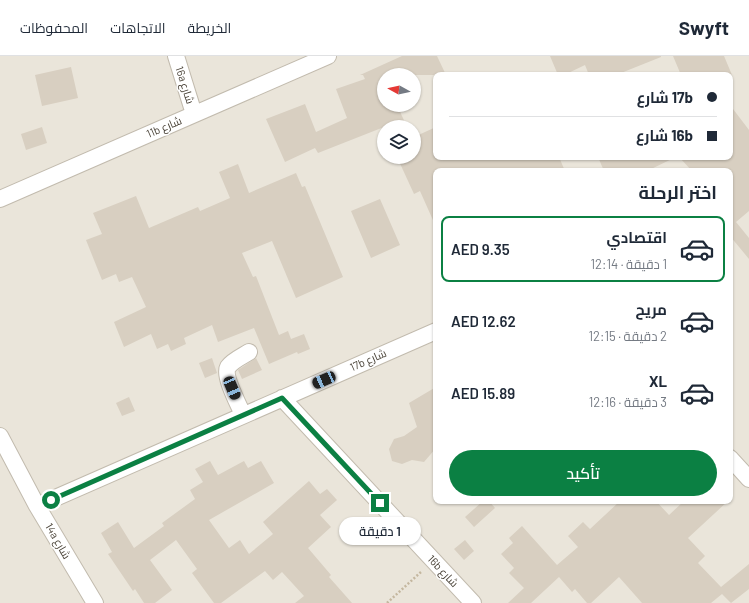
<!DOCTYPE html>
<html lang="ar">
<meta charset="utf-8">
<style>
:root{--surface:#fff;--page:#f6f6f7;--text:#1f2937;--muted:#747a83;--line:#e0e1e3;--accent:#0b8043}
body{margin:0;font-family:Barlow,Cairo,sans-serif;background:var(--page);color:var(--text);direction:rtl;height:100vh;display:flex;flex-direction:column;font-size:15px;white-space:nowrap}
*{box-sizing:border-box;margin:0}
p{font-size:13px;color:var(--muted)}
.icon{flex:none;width:22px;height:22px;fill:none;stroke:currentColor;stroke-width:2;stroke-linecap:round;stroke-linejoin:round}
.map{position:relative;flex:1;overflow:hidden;direction:ltr}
.side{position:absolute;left:433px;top:112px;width:300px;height:336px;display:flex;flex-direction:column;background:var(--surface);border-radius:8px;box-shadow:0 1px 3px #0004;direction:rtl}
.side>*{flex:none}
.guide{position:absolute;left:433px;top:16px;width:300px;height:88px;border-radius:8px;box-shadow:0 1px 3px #0004;direction:rtl;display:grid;align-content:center;height:88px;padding:0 16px;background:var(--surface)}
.needle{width:26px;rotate:278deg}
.fabs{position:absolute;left:377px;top:12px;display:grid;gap:8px}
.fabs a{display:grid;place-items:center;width:44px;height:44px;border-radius:50%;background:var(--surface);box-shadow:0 1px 3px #0004;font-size:20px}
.end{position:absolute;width:18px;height:18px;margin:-9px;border:5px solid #0b8043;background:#fff;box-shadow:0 0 0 2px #fff}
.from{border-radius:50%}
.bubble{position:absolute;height:28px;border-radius:14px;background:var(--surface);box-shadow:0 1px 3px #0004;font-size:13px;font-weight:600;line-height:28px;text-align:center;direction:rtl}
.car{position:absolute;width:12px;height:24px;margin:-12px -6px;border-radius:5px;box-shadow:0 0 3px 1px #0007;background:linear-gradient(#222 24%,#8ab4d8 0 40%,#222 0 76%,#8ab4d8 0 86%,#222 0)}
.guide b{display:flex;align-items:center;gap:14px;height:38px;font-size:15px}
.guide b+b{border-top:1px solid var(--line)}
.guide i{width:10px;height:10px;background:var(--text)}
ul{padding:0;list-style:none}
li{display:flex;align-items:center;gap:12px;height:66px;margin:0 8px 6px;padding:0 8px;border:2px solid transparent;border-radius:8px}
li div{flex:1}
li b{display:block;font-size:15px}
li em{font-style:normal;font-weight:600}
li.on{border-color:var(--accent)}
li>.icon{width:36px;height:36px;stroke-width:1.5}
h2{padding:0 16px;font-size:18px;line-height:48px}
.action{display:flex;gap:8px;margin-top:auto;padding:8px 16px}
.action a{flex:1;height:46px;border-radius:24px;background:var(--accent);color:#fff;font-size:16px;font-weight:600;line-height:46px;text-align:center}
header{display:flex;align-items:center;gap:24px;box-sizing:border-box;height:56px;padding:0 20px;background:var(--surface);border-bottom:1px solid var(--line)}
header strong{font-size:19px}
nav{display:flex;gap:22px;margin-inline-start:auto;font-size:14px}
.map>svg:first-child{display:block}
</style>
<header>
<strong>Swyft</strong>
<nav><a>الخريطة</a><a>الاتجاهات</a><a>المحفوظات</a></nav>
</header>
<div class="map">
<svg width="749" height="547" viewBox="0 0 749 547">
<rect width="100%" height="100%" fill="#f6f3ec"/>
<path fill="#eae5da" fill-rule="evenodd" d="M0 0H749V547H0ZM384 19H414V49H384ZM436 19H730V101H436ZM384 71H414V101H384ZM436 115H730V445H436Z"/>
<path fill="#d8cfc1" d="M402 0H437L446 19H384V49H397L407 71H384L318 97 315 92 285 106 266 63 305 48 316 76 347 62 336 33 365 23 363 19H360Z
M550 0H661V1L616 19H589L585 9 564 19H558Z
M673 0H724L732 19H681Z
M71 11 78 42 42 50 35 19Z
M730 49 749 74V155L736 166 749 182V203L730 180V115H692L679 101H730Z
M42 71 47 87 26 94 21 78Z
M436 71V101H559L565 115H436V171L420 135 414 138 397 101H414V81Z
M598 101H676L647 115H604Z
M238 108 249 137 296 117 302 131 305 130 343 221 296 242 272 185 242 197 253 221 256 220 279 279 288 275 291 283 304 278 310 293 298 298 297 296 269 308 254 272 218 286 212 269 184 282 186 288 171 295 168 288 157 293 151 278 124 291 114 266 146 251 132 221 119 226 116 218 102 224 86 184 102 178 93 157 136 140 149 172 198 151 200 155 230 142 219 116Z
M380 143 400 189 371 202 351 155Z
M212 302 217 317 205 322 199 307Z
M256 302 262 314 242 323 238 314Z
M436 331V392L424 406 412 404 402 408 392 405 389 393 394 383 404 380 417 371 409 347Z
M129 341 135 355 122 360 116 347Z
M210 405 218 419 244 405 248 412 261 405 274 427 209 464 229 492 240 484 249 498 273 478 263 466 309 425 320 438 327 433 337 444 320 459 331 471 308 492 331 519 329 521 352 547H295L304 540 282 516 273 524 265 515 221 547H214L192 517 197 513 176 484 150 504 172 534 155 547H144L135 533 133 535 108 498 112 496 101 477 118 466 134 492 164 470 162 467 195 443 190 434 203 426 195 413Z
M483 445H489L495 452 474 471 465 461Z
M620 445H656L669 459 684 445H728L688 482 705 500 698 507 721 531 749 508V533L731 547 722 538 711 547H642L619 521 591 547H587L575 533 572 536 559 521 531 547H508L524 532 509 517 514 512 501 498 513 487 509 482 522 470 557 509 578 491 568 480 583 466 590 473Z
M465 484 474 495 464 504 454 493Z"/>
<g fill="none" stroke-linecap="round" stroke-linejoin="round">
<g stroke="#c2bbae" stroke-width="18">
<path id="street" d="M176 0 194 58
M0 143 328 0
M282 342 473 547
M243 359C239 349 223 320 228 311 233 304 243 300 249 296
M0 380 37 450 95 547
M730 402 749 423
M37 450 436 275"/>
</g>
<path stroke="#c4b79f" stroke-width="2.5" stroke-dasharray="2 2" stroke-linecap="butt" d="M387 547 422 515"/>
<use href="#street" stroke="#fff" stroke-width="16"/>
</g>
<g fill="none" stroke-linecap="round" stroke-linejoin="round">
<path stroke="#0b8043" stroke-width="5" d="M51 444 282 342 380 447"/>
</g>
<g text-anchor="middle" stroke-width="3" stroke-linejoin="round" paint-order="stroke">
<g font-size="11" fill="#4b4439" stroke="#fff">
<text transform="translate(185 29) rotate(72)" y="4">16a شارع</text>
<text transform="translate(164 71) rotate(-23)" y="4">11b شارع</text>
<text transform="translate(368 304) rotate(-24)" y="4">17b شارع</text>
<text transform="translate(58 485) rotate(60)" y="4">14a شارع</text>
<text transform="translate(443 515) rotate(47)" y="4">16b شارع</text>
</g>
</g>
</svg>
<div class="fabs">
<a><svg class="needle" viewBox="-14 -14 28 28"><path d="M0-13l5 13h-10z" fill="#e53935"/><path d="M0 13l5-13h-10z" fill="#747a83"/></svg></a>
<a><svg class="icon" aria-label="layers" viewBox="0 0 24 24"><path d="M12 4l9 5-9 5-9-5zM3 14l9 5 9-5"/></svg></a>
</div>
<i class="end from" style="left:51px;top:444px"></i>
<i class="end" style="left:380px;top:447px"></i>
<div class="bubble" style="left:339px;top:461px;width:82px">1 دقيقة</div>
<i class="car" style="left:324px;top:324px;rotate:246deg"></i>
<i class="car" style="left:232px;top:332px;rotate:157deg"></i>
<div class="guide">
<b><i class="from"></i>17b شارع</b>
<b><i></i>16b شارع</b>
</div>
<section class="side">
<h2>اختر الرحلة</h2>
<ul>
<li class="on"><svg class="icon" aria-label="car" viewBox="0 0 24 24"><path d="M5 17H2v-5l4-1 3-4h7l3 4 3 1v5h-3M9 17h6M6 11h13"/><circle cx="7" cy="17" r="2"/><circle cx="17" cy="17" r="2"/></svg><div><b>اقتصادي</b><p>1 دقيقة · 12:14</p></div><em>AED 9.35</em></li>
<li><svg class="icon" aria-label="car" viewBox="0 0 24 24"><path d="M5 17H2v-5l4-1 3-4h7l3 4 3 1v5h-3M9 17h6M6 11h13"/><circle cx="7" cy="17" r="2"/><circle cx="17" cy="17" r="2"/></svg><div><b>مريح</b><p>2 دقيقة · 12:15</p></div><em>AED 12.62</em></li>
<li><svg class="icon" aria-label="car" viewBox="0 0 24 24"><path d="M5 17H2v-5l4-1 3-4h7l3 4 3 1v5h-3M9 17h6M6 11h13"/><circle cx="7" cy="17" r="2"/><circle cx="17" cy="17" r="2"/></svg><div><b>XL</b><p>3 دقيقة · 12:16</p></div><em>AED 15.89</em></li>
</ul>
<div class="action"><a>تأكيد</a></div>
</section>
</div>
